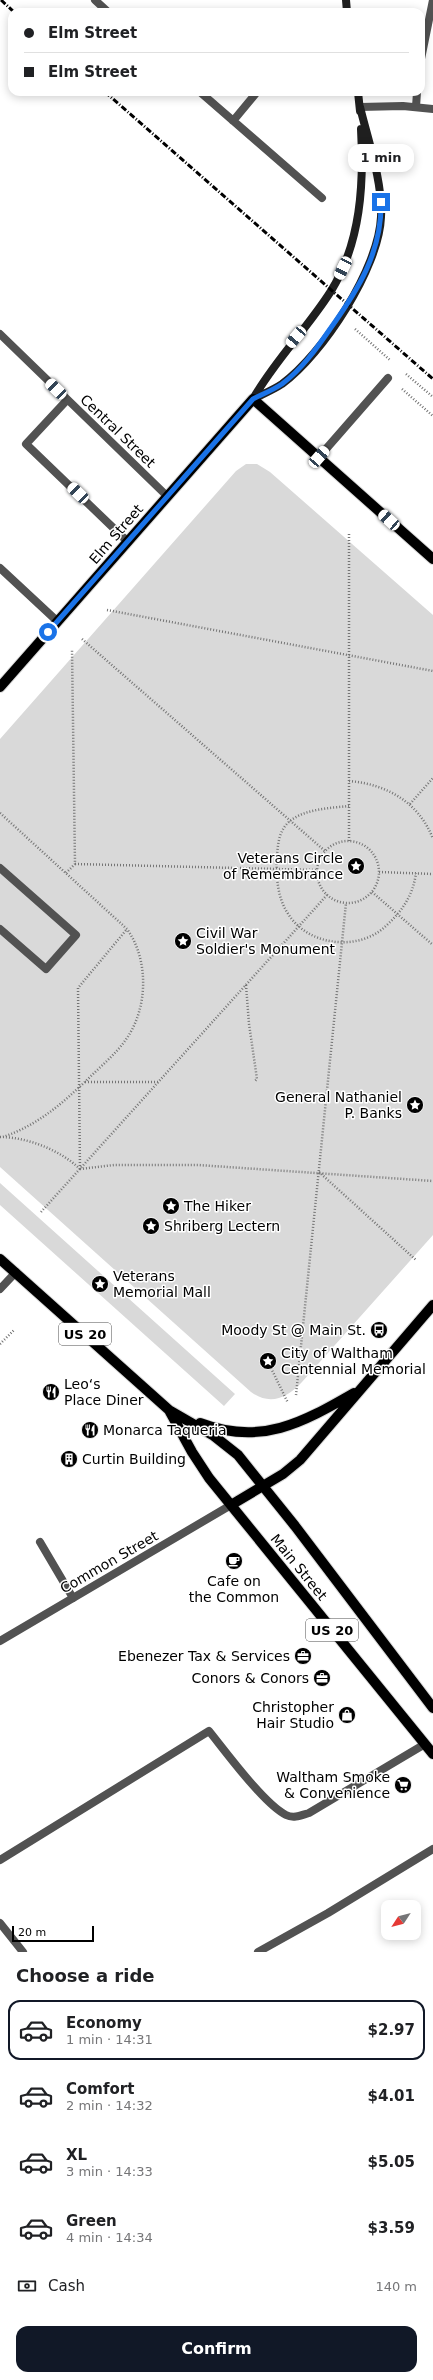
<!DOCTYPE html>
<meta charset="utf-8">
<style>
:root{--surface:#fff;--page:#f6f6f6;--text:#202124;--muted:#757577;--line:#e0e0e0;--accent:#111827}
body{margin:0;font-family:"DejaVu Sans",sans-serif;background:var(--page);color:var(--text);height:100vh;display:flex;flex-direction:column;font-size:15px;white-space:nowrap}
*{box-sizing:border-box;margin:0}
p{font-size:13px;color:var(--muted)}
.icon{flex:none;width:22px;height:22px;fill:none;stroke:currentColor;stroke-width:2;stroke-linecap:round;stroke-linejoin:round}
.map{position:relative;height:1952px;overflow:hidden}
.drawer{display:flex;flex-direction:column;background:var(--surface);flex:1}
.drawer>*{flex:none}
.hud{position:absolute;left:8px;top:8px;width:417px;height:88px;border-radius:12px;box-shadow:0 2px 10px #0003;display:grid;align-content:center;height:88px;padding:0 16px;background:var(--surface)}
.needle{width:26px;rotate:234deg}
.tools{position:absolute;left:381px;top:1900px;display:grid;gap:8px}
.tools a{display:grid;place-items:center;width:40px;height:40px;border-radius:8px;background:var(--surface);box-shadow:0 2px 10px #0003;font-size:20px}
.scale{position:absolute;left:12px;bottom:10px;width:82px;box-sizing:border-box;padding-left:4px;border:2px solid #000;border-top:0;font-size:11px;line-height:14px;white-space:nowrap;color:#000;-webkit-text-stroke:3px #fff;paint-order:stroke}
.end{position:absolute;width:18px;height:18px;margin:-9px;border:5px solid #1a73e8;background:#fff;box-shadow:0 0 0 2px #fff}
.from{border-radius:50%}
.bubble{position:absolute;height:28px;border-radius:12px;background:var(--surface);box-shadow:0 2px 10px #0003;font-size:13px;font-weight:700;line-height:28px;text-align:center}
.car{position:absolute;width:12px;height:24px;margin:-12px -6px;border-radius:5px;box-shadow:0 0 3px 1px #0007;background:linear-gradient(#fff 24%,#345 0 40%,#fff 0 76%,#345 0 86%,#fff 0)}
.hud b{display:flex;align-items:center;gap:14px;height:38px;font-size:15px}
.hud b+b{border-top:1px solid var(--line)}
.hud i{width:10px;height:10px;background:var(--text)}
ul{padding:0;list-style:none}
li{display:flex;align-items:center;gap:12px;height:60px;margin:0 8px 6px;padding:0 8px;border:2px solid transparent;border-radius:12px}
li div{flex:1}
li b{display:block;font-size:15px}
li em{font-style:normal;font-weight:700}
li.current{border-color:var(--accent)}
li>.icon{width:36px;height:36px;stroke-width:1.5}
h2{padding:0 16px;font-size:18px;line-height:48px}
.pay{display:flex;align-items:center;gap:10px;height:44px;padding:0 16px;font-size:15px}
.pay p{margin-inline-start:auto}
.cta{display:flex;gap:8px;margin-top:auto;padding:8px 16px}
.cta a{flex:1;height:46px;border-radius:12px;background:var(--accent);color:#fff;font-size:16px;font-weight:700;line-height:46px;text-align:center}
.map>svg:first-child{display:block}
</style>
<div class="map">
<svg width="433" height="1952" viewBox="0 0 433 1952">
<rect width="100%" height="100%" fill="#fff"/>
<path fill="#d9d9d9" d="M246 464H257L270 472 433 615V1235L302 1382C287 1398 270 1406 251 1392L0 1167V739L236 471Z
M0 1183 235 1394 224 1406 0 1205Z"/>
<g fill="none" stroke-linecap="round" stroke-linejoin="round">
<g stroke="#dbdbdb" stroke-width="12">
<path id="primary" d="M0 687 253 399 433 559
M0 1259 169 1410 214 1436 238 1455 295 1526 433 1708
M169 1410 192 1452 209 1478 433 1754
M200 1423C261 1446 302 1423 354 1393
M231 1505 283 1474 300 1460 433 1305"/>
</g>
<path stroke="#747474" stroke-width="2.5" stroke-dasharray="1 2" stroke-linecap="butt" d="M355 329 390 360
M406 374 433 397
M402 389 433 416
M107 610 433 671
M82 639 325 851
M349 781C386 784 419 802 433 839
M410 804 433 778
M349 806C330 808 305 809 290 821 279 830 278 843 277 856 276 875 277 896 287 912 307 947 360 952 387 925 403 910 413 895 416 873
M0 813 127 929C149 960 148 1007 127 1038 117 1053 102 1065 89 1078 63 1103 38 1125 3 1137
M349 841V532
M317 872a31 31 0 1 1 62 0a31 31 0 1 1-62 0Z
M75 864 317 870
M379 872 433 874
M66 873 75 864 72 650
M372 892 433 945
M246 985 249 1024 257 1079 255 1081
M85 1082H158
M0 1137C27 1137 60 1150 80 1169
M80 1169 114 1165H198L433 1181
M80 1169 78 988 127 929
M319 1172 416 1260
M41 1212 327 895
M0 1344 14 1330
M271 1368 288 1403
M296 1395 346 903"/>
<path stroke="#525252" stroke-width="8" d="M95 0 108 12
M421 59 433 0
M200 92 322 198
M360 107 403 106 433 109
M416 107 417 92
M233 121 257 92
M67 400 26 444 128 542
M319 457 388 378
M0 568 57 621
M0 868 76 935 46 969 0 929
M0 1289 16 1272
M40 1542 73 1598
M0 1860 209 1731C226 1752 264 1804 286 1815 294 1819 302 1815 309 1813L425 1744
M258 1952 328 1913 433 1849"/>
<path stroke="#525252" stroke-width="8" d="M0 1923 23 1952"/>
<path stroke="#525252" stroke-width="8" d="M0 334 167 496
M0 1641 231 1505"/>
<path stroke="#1f1f1f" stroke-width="8" d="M346 0 347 12
M358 92 360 111
M253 399C263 394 273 390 282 384 323 354 379 268 381 217 383 183 368 140 360 107
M253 399C275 360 307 329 331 291 361 242 364 184 361 129"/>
<use href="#primary" stroke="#000" stroke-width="10"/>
<path stroke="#000" stroke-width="3" stroke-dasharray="6 2 1 2" stroke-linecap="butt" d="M1 0 14 12
M105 92 433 379"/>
</g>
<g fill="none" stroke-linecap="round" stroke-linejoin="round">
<path stroke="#1a73e8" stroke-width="5" d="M48 632 253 399C263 394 273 390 282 384 302 369 317 348 330 329 358 290 382 252 381 202"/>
</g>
<defs>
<g id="sight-disc" transform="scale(0.9)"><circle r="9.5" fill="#000" stroke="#fff"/><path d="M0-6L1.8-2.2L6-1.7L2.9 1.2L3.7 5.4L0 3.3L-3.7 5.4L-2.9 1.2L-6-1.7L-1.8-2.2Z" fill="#fff"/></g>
<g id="bus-disc" transform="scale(0.9)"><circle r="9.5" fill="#000" stroke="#fff"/><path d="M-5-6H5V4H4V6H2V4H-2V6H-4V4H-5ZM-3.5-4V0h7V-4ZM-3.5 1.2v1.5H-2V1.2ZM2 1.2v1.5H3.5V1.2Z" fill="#fff"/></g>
<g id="restaurant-disc" transform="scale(0.9)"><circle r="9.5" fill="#000" stroke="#fff"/><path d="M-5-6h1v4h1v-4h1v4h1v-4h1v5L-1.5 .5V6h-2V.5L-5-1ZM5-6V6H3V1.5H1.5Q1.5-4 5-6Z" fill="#fff"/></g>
<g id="building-disc" transform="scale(0.9)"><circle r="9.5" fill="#000" stroke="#fff"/><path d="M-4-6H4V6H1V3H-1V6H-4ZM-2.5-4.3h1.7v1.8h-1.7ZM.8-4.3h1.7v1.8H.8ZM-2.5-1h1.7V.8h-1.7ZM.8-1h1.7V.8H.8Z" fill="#fff"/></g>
<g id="cafe-disc" transform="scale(0.9)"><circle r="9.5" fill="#000" stroke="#fff"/><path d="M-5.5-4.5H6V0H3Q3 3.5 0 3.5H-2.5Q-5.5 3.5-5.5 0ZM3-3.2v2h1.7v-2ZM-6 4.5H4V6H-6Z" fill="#fff"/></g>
<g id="office-disc" transform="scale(0.9)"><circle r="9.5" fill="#000" stroke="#fff"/><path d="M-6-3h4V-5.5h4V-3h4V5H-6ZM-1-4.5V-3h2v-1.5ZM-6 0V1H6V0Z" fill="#fff"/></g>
<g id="shop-disc" transform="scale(0.9)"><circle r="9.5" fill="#000" stroke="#fff"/><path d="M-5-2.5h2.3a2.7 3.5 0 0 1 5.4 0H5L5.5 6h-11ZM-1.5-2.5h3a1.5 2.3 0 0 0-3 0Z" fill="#fff"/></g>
<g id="supermarket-disc" transform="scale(0.9)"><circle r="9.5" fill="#000" stroke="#fff"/><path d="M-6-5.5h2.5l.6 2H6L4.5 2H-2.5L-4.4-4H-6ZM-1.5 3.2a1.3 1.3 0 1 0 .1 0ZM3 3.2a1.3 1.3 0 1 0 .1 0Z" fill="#fff"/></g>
</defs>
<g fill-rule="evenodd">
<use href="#sight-disc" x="356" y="866"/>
<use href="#sight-disc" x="183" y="941"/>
<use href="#sight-disc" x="415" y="1105"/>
<use href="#sight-disc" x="171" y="1206"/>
<use href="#sight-disc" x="151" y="1226"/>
<use href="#sight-disc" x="100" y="1284"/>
<use href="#bus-disc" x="379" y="1330"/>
<use href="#sight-disc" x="268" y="1361"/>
<use href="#restaurant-disc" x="51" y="1392"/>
<use href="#restaurant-disc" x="90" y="1430"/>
<use href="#building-disc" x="69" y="1459"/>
<use href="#cafe-disc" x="234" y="1561"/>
<use href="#office-disc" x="303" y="1656"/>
<use href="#office-disc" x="322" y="1678"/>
<use href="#shop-disc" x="347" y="1715"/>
<use href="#supermarket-disc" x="403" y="1785"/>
</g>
<g text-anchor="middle" stroke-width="3" stroke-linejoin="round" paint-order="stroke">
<g fill="#fff" stroke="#4c4c4c" stroke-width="1">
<rect x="59" y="1323" width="52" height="22" rx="3"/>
<rect x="306" y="1619" width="52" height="22" rx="3"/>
</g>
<g font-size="13" font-weight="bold" fill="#000">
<text x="85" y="1339">US 20</text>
<text x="332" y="1635">US 20</text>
</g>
<g font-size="14" fill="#000" stroke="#fff">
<text transform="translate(118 431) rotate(44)" y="5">Central Street</text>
<text transform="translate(116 534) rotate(-49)" y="5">Elm Street</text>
<text transform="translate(109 1562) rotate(-30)" y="5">Common Street</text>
<text transform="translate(299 1567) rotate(51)" y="5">Main Street</text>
</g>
<g font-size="14" fill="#000" stroke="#fff" text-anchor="start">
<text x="343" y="863" text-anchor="end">Veterans Circle<tspan x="343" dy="16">of Remembrance</tspan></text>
<text x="196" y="938">Civil War<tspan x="196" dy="16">Soldier's Monument</tspan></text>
<text x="402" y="1102" text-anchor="end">General Nathaniel<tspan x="402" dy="16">P. Banks</tspan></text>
<text x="184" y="1211">The Hiker</text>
<text x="164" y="1231">Shriberg Lectern</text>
<text x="113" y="1281">Veterans<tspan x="113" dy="16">Memorial Mall</tspan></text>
<text x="366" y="1335" text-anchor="end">Moody St @ Main St.</text>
<text x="281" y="1358">City of Waltham<tspan x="281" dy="16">Centennial Memorial</tspan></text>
<text x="64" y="1389">Leo‘s<tspan x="64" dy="16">Place Diner</tspan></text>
<text x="103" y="1435">Monarca Taqueria</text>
<text x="82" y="1464">Curtin Building</text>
<text x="234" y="1586" text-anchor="middle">Cafe on<tspan x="234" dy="16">the Common</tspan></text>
<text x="290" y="1661" text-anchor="end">Ebenezer Tax &amp; Services</text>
<text x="309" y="1683" text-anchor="end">Conors &amp; Conors</text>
<text x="334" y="1712" text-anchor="end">Christopher<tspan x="334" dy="16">Hair Studio</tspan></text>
<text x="390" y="1782" text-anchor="end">Waltham Smoke<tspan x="390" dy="16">&amp; Convenience</tspan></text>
</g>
</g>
</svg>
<div class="tools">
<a><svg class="needle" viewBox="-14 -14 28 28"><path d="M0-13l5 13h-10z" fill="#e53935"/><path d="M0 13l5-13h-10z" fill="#757577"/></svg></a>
</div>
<div class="scale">20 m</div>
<i class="end from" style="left:48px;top:632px"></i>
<i class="end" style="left:381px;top:202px"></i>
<div class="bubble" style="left:348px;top:144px;width:66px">1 min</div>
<i class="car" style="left:343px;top:268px;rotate:206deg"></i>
<i class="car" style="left:296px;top:337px;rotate:220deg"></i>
<i class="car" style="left:56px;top:389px;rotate:314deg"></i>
<i class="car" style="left:319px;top:457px;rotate:41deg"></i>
<i class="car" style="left:78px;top:493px;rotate:314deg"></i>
<i class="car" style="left:389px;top:520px;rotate:312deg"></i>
<div class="hud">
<b><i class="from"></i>Elm Street</b>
<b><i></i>Elm Street</b>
</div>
</div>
<section class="drawer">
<h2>Choose a ride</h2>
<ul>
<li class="current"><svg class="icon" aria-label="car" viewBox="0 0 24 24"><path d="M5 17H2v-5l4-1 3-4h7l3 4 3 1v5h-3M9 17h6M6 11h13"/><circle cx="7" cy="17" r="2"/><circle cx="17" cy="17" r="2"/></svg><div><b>Economy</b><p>1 min · 14:31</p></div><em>$2.97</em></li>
<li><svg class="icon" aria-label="car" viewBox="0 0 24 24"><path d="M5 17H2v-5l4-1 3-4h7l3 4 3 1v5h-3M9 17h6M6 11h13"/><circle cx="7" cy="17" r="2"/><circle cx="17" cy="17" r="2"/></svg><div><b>Comfort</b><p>2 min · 14:32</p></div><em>$4.01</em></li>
<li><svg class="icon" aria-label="car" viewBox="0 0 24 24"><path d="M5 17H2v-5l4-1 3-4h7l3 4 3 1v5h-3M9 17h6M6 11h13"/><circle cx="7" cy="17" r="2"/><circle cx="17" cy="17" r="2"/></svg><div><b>XL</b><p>3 min · 14:33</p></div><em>$5.05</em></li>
<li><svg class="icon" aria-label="car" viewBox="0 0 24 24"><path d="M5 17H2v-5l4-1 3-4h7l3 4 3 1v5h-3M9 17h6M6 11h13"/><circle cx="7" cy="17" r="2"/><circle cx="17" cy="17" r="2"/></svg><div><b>Green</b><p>4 min · 14:34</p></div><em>$3.59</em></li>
</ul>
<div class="pay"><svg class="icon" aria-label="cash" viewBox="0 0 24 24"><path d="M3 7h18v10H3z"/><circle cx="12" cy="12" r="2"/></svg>Cash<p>140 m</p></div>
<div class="cta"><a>Confirm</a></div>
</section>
